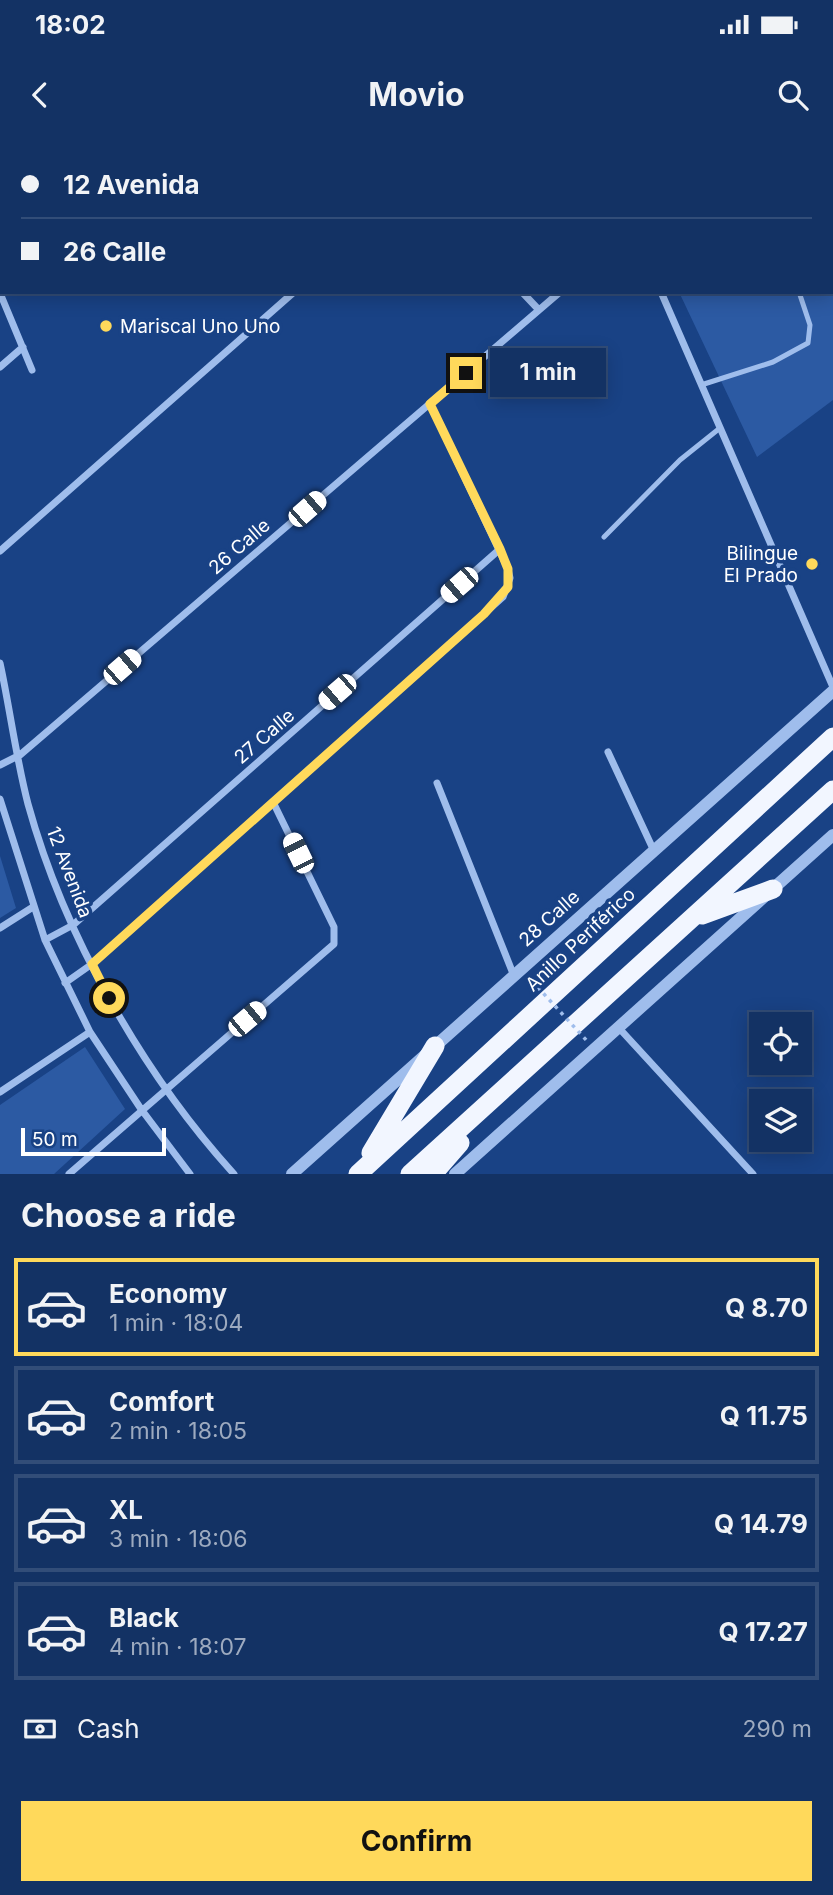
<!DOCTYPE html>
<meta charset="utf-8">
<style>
:root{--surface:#133264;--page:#203e6d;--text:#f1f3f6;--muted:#9daabf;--line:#324d78;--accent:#ffd95b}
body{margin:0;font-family:Inter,sans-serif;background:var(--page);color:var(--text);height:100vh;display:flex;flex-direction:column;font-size:26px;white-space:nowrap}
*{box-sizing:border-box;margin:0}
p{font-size:23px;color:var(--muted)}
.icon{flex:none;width:38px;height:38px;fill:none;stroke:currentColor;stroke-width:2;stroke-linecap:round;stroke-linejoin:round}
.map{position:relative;height:1034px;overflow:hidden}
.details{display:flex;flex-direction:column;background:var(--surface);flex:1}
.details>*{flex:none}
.hud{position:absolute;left:0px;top:0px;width:833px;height:154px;box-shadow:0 4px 18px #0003,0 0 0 2px var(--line);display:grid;align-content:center;height:154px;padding:0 21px;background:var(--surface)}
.tools{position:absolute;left:749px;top:872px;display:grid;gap:14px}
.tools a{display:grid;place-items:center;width:63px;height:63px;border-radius:0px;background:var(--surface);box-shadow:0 4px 18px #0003,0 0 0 2px var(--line);font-size:35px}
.scale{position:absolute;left:21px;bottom:18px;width:145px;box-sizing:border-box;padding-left:7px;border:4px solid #fff;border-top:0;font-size:19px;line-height:24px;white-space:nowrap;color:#fff;-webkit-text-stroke:5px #194285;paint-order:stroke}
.end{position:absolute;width:32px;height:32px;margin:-16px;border:9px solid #ffd95b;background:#111;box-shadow:0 0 0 4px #111}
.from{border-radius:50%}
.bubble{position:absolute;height:49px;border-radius:0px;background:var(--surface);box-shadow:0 4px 18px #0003,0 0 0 2px var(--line);font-size:23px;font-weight:700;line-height:49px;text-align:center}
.car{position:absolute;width:21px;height:42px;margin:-21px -10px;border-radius:9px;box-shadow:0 0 5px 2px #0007;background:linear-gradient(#fff 24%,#345 0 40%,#fff 0 76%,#345 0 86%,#fff 0)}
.hud b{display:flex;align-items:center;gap:24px;height:66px;font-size:26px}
.hud b+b{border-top:2px solid var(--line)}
.hud i{width:18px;height:18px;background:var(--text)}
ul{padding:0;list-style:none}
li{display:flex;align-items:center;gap:21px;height:98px;margin:0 14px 10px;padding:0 7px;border:4px solid var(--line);border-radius:0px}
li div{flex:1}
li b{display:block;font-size:26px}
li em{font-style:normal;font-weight:700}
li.current{border-color:var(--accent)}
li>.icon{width:63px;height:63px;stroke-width:1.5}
h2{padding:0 21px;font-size:32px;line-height:84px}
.pay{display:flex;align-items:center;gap:18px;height:77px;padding:0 21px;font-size:26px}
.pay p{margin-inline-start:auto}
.cta{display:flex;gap:14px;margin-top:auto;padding:14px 21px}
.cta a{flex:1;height:80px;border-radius:0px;background:var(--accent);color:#111;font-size:28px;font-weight:700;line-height:80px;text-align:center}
.status{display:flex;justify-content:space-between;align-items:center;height:49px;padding:0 35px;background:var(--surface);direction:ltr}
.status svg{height:19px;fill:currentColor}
header{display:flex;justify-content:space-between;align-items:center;height:91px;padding:0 21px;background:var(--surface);font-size:32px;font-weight:700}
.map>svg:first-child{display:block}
</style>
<div class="status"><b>18:02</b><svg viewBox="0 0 49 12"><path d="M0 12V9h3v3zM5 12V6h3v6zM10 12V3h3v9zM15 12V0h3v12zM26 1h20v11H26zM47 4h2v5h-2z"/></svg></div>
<header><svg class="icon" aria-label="back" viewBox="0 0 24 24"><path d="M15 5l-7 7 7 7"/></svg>Movio<svg class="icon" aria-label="search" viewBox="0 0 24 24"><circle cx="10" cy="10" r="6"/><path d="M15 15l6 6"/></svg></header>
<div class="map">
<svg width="833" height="1034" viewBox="0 0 833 1034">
<rect width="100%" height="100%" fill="#194285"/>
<path fill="#2c5aa3" d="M770 0H833V260L757 317 679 152H831V2H768Z
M0 716 16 768 0 778Z
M85 907 125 969 54 1034H0V965Z"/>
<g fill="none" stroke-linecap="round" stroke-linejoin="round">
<path stroke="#9fbdec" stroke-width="5" d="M701 245 773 222 808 203 810 185 799 152
M604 397 680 320 720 288"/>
<path stroke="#9fbdec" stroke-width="7" d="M595 0 596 2
M731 2 733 0
M522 152 539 170
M661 152 833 547
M0 153 32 230
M0 227 23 207
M0 411 294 152
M0 523C10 569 16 618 28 664 64 795 143 934 234 1034
M608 612 654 711
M0 625 20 615 560 152
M437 643 514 836
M0 659 45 800 90 892 141 969 190 1034
M0 788 33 767
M45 800 73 785 500 409
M65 843 92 824 503 457 510 438 508 429 430 264
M618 887 753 1034
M0 952 90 892
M69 1034 334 804V787L274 664"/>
<path stroke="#9fbdec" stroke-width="12" d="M292 1034 833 551
M455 1034 833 695"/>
<path stroke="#f2f6ff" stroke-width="19" d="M702 775 773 749
M371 1013 435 906
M358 1034 833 597
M410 1034 833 650
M433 1034 460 1003"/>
<path stroke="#9fbdec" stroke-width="3.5" stroke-dasharray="3.5 5" stroke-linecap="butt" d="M532 841 588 902"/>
</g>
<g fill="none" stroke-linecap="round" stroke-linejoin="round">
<path stroke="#ffd95b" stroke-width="9" d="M109 858 92 824 484 474 508 447V429L500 409 430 264 466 233"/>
</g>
<g fill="#ffd95b" stroke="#194285" stroke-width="2.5">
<circle cx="106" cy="186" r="7"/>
<circle cx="812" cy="424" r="7"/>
</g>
<g text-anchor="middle" stroke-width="7" stroke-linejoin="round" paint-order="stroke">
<g font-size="19" fill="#fff" stroke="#194285" text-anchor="start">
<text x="120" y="193">Mariscal Uno Uno</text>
<text x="798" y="420" text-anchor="end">Bilingue<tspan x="798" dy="22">El Prado</tspan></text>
</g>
<g font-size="19" fill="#fff" stroke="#194285">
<text transform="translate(239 406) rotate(-41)" y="7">26 Calle</text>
<text transform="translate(264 596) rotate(-41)" y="7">27 Calle</text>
<text transform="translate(70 732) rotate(69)" y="7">12 Avenida</text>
<text transform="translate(549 778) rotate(-42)" y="7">28 Calle</text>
<text transform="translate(580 799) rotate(-43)" y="7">Anillo Periférico</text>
</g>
</g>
</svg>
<div class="tools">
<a><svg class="icon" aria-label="locate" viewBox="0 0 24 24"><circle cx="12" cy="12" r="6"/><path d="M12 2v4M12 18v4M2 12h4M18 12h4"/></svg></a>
<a><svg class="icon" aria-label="layers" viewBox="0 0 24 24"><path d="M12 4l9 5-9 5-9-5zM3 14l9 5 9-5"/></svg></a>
</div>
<div class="scale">50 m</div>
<i class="end from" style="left:109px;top:858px"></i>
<i class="end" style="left:466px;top:233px"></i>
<div class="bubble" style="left:490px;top:208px;width:116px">1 min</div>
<i class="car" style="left:307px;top:369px;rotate:49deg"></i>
<i class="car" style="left:459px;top:445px;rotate:229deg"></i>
<i class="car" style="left:122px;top:527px;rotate:49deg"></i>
<i class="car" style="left:337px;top:552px;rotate:229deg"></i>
<i class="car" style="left:298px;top:713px;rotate:334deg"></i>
<i class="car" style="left:247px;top:879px;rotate:50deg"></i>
<div class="hud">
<b><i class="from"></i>12 Avenida</b>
<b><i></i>26 Calle</b>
</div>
</div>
<section class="details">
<h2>Choose a ride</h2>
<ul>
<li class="current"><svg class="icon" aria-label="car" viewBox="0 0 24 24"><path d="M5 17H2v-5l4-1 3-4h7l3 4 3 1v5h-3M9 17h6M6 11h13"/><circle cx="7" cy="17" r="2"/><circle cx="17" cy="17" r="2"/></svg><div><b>Economy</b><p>1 min · 18:04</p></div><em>Q 8.70</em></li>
<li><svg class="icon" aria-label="car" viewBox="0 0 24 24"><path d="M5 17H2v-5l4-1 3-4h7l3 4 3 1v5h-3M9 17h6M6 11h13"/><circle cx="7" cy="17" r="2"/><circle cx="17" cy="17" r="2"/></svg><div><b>Comfort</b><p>2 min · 18:05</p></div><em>Q 11.75</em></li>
<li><svg class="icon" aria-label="car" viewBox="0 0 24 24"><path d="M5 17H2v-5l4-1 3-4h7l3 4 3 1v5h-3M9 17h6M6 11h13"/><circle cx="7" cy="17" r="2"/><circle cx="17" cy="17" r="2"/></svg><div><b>XL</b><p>3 min · 18:06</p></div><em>Q 14.79</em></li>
<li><svg class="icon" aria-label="car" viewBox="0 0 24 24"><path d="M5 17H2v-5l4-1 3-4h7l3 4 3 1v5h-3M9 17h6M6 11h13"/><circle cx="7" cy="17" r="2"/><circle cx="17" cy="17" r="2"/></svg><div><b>Black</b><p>4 min · 18:07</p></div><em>Q 17.27</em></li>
</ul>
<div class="pay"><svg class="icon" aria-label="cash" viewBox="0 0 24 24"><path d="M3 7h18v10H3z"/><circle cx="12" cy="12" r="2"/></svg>Cash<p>290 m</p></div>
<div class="cta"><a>Confirm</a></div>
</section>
